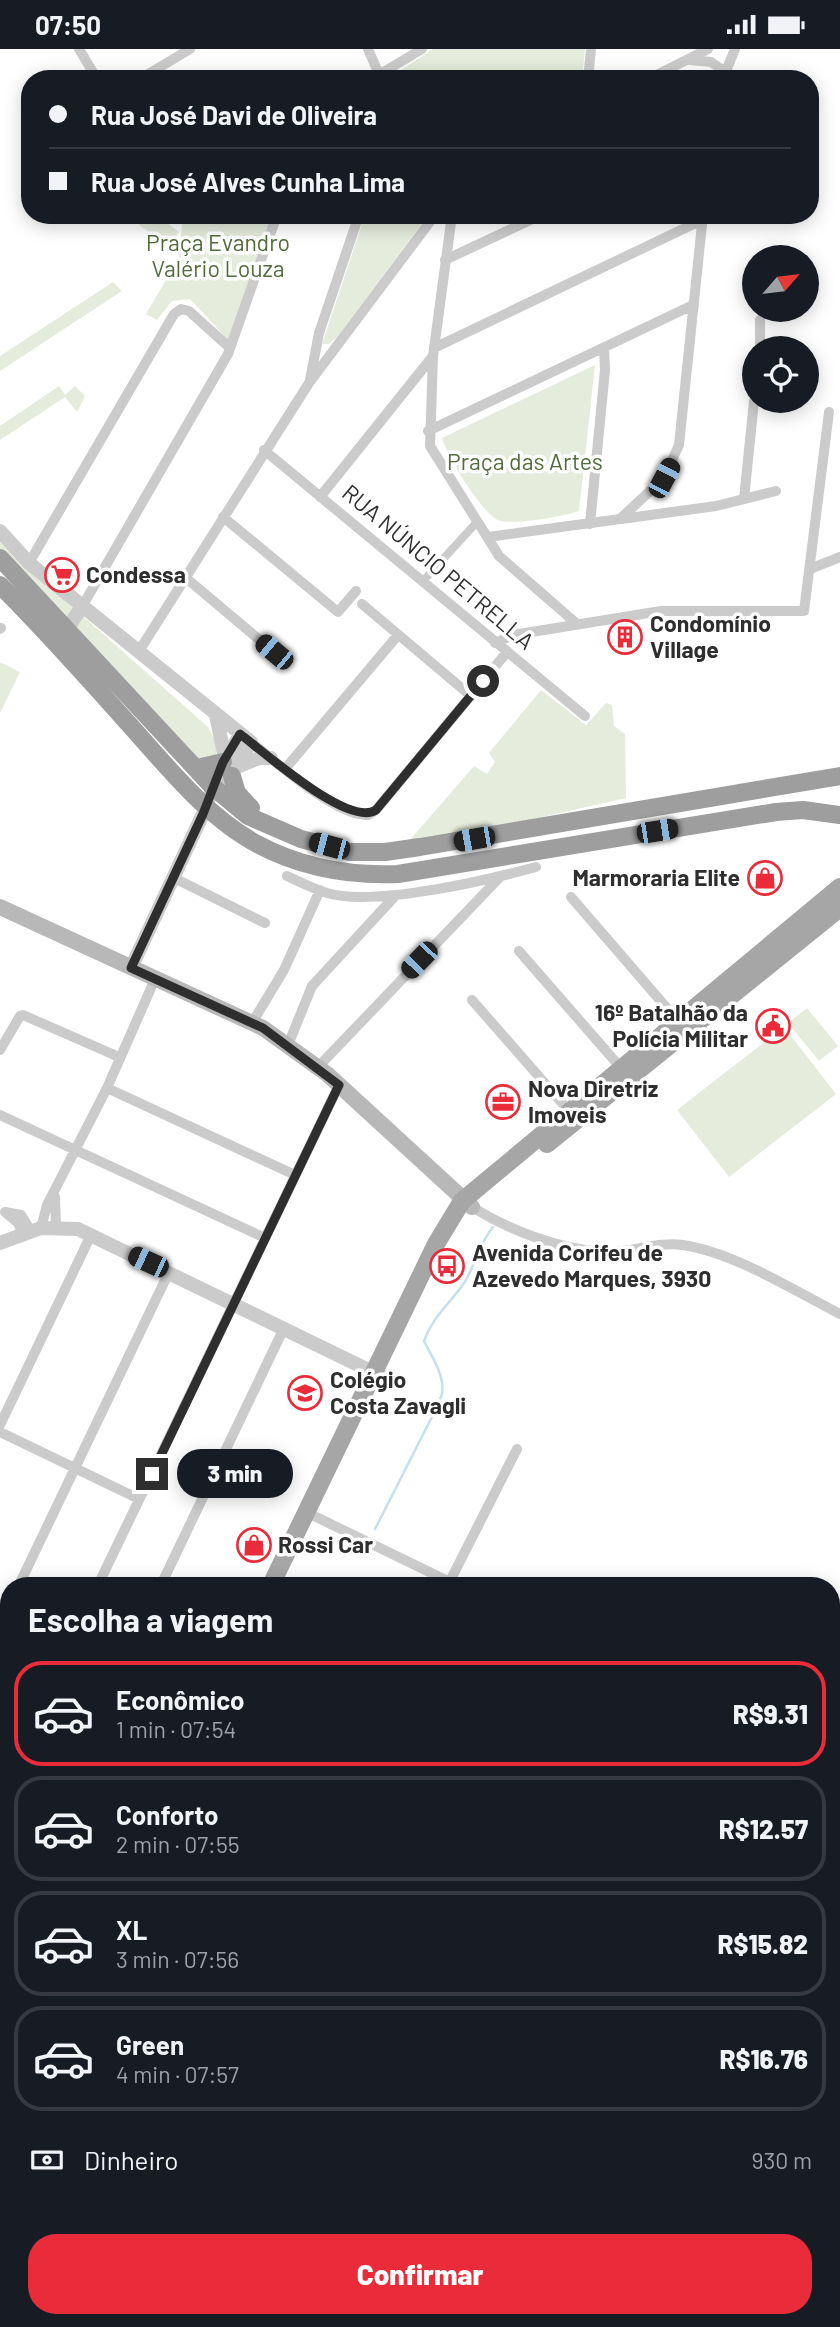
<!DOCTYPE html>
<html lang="pt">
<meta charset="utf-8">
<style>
:root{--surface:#171b24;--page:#20242c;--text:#f1f3f6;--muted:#9ea1a6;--line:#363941;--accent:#ea2c3a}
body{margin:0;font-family:Barlow,sans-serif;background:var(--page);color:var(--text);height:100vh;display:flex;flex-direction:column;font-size:26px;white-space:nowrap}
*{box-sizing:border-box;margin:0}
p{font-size:23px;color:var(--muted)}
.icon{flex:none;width:38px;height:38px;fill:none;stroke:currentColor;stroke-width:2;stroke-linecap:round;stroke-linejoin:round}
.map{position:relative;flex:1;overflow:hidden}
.side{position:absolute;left:0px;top:1528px;width:840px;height:751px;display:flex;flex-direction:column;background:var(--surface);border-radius:28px 28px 0 0;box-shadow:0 4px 18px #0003}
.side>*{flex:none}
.banner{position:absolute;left:21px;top:21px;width:798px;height:154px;border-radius:28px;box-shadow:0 4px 18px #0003;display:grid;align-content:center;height:154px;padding:0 28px;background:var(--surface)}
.needle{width:46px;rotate:62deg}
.tools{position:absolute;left:742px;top:196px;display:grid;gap:14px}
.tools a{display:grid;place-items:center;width:77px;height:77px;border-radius:50%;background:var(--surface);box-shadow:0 4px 18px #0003;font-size:35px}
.end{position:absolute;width:32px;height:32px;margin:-16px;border:9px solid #2e2e2e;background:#fff;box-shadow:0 0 0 4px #fff}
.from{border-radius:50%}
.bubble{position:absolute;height:49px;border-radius:24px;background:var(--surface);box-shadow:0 4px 18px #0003;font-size:23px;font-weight:800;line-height:49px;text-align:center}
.car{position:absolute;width:21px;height:42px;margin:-21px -10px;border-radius:9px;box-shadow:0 0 5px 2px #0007;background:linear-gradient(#222 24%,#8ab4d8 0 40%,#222 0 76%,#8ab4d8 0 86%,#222 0)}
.banner b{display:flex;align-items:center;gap:24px;height:66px;font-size:26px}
.banner b+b{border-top:2px solid var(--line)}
.banner i{width:18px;height:18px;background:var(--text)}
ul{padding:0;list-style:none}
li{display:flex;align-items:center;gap:21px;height:105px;margin:0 14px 10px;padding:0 14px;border:4px solid var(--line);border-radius:28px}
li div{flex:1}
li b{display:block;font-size:26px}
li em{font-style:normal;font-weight:800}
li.on{border-color:var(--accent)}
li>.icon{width:63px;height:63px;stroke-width:1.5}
h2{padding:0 28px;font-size:32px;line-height:84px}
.pay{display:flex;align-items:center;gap:18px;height:77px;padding:0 28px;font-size:26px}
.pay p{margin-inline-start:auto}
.cta{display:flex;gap:14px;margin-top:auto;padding:14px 28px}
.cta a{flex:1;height:80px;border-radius:28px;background:var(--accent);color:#fff;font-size:28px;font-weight:800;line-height:80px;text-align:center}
.status{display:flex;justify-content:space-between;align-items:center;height:49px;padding:0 35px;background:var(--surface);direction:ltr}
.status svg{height:19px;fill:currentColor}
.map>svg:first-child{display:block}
</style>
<div class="status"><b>07:50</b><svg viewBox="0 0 49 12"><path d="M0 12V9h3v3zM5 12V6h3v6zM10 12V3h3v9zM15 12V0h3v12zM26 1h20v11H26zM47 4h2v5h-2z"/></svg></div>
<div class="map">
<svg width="840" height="2278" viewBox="0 0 840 2278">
<rect width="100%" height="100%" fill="#fff"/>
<path fill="#e5ecdc" d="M433 0H585L582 30H387Z
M145 166H157L179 183 169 197 139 176Z
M183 166H272L230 293 190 250 172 252 157 271 146 265 179 209Z
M365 166H428L337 288 329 295H322Z
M113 233 122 242 0 322V307Z
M595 316 579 462C565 467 511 477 498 471 481 463 447 407 442 389Z
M59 337 65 346 75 337 85 347 77 363 65 348 0 391V377Z
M0 489 33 523 208 678 217 696 216 714 201 716 0 500Z
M0 613 20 623 0 664Z
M541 641 586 676 606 654 612 656 614 677 625 685 626 749 498 778 409 792 474 717 487 725 495 713 489 704Z
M807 959 838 997 819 1012 788 974Z
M784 978 836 1045 729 1128 677 1061Z
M294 2270H467L469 2273 465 2278H360Z"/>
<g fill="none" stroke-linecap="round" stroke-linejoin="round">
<path stroke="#c7deed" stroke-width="2.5" d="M440 1350C449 1333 432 1308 424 1292 432 1269 448 1256 462 1237 475 1219 478 1196 493 1178
M375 1480 434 1364"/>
<path stroke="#cbcbcb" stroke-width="8" d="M422 533 477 473"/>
<path stroke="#cbcbcb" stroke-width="10" d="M79 0 97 30
M368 0 381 30
M690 11 711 13 725 23
M724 27 735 0
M140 30 190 0
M372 30 422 0
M588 30 591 0
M649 30 708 0
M452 166 433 307 430 397 499 507 577 575
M445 211 541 166
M434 299 702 171
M760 299V271
M310 331 319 284 359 166
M428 382 693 256
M264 401 585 667
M320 448 433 307
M744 450 754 352
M223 468 338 563 356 542
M621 470 716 457 776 442
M590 475 605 321 604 299
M488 488 620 470 664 429 679 396 703 166
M29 514 174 265 181 260 189 262 230 299
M810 520 840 508
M186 529 274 603
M362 555 471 647
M83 556 228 305 277 166
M0 580 1 579
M495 594 513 586 661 562H804L829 363
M139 602 309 334 435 166
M251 693C276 713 337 768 368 766L376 761 507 603
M285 720 398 586
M287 827C300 833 314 840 327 844 374 858 488 831 536 818
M172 828 265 874
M571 848 678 972
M519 902 621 1019
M472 951 569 1062
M252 974 284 921 320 841
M288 996 312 937 396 846
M0 1001 20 967 23 966 119 1008
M318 1018 500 828
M107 1039 295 1126
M0 1066 265 1189
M55 1148 56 1177
M472 1158C509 1181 558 1200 603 1203 629 1205 656 1192 683 1196 735 1204 793 1241 840 1265
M5 1163 21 1166 31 1182
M6 1164 18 1174 23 1185
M41 1179 47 1156 107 1039 155 930
M0 1376 91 1186
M0 1383 139 1450
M306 1463 456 1536
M19 1536 169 1223
M98 1536 339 1036
M161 1536 284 1279
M448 1536 517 1400
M0 1575 9 1557
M0 1739 9 1721
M0 1770 9 1774
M0 2000 9 2007
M0 2194 9 2196"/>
<path stroke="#cbcbcb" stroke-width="14" d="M0 482 29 514 251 693 226 735
M67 580 83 556
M216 666 225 709
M237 718 259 709H271
M131 919 203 765 223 713 241 685
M0 1194 41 1179 78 1180 383 1328
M831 1731 840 1716
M831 1749 840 1735
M593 2278 599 2270
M621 2278 627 2270"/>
<path stroke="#b8b8b8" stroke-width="16" d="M0 858 263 979 327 1025 472 1158"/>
<path stroke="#a6a6a6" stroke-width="18" d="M547 1095 840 859
M271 1536 436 1195 462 1152 840 838
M0 2110 9 2091
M0 2137 9 2118"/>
<path stroke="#9e9e9e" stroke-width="18" d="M0 509 212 737 248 767 301 790 350 803H385L420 798 840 727
M0 536C44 580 86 627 127 673 166 716 207 769 259 796 303 819 350 827 398 825L776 763 803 761 840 766
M197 719 223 713
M232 727 237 744 251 759"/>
</g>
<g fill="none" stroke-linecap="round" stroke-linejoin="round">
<path stroke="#2e2e2e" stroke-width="9" d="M152 1425 339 1036 263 979 131 919 203 765 223 713 240 685C264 703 349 779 376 761L483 632"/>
</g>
<defs>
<g id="supermarket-ring" transform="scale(1.75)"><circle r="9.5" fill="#fff" stroke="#ea2c3a" stroke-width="1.5"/><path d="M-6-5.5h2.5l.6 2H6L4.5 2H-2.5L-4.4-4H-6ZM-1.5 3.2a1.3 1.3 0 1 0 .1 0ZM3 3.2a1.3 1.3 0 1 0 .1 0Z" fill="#ea2c3a"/></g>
<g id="building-ring" transform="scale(1.75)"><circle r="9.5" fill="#fff" stroke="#ea2c3a" stroke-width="1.5"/><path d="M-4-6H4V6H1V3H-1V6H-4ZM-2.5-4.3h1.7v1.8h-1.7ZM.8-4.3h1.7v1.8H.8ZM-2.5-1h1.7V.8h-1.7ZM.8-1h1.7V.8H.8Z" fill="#ea2c3a"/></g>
<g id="shop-ring" transform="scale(1.75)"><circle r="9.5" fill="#fff" stroke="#ea2c3a" stroke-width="1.5"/><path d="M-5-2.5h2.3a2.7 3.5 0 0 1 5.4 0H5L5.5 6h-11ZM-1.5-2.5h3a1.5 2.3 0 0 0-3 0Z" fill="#ea2c3a"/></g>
<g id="civic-ring" transform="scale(1.75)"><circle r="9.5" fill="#fff" stroke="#ea2c3a" stroke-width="1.5"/><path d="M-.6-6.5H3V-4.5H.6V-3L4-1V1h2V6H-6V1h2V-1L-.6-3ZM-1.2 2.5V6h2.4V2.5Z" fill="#ea2c3a"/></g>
<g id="office-ring" transform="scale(1.75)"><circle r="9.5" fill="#fff" stroke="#ea2c3a" stroke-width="1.5"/><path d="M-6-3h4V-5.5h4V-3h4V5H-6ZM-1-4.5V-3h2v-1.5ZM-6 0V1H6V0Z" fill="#ea2c3a"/></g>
<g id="bus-ring" transform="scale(1.75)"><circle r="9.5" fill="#fff" stroke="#ea2c3a" stroke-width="1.5"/><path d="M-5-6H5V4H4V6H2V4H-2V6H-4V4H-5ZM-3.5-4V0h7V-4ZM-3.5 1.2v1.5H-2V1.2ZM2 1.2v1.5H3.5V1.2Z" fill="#ea2c3a"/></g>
<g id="school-ring" transform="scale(1.75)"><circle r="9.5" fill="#fff" stroke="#ea2c3a" stroke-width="1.5"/><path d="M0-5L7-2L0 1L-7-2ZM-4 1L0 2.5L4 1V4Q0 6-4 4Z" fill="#ea2c3a"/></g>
</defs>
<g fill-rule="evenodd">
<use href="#supermarket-ring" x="62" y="526"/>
<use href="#building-ring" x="625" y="588"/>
<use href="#shop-ring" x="765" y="829"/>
<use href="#civic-ring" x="773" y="977"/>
<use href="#office-ring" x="503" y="1053"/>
<use href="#bus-ring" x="447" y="1217"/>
<use href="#school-ring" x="305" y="1344"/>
<use href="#shop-ring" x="254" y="1496"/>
</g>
<g text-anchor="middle" stroke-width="7" stroke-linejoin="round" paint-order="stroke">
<g font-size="23" fill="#516c3a" stroke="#fff">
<text x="218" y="202">Praça Evandro<tspan x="218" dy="26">Valério Louza</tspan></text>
<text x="525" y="421">Praça das Artes</text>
</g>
<g font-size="23" fill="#2e2e2e" stroke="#fff">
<text transform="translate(438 518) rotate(40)" y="8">RUA NÚNCIO PETRELLA</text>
</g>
<g font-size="23" font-weight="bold" fill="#2e2e2e" stroke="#fff" text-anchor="start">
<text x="86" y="534">Condessa</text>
<text x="650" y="583">Condomínio<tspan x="650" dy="26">Village</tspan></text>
<text x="740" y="837" text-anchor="end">Marmoraria Elite</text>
<text x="748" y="972" text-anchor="end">16º Batalhão da<tspan x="748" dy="26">Polícia Militar</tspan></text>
<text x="528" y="1048">Nova Diretriz<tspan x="528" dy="26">Imoveis</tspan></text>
<text x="472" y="1212">Avenida Corifeu de<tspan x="472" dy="26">Azevedo Marques, 3930</tspan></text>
<text x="330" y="1339">Colégio<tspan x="330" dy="26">Costa Zavagli</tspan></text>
<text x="278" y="1504">Rossi Car</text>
</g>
</g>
</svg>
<div class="tools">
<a><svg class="needle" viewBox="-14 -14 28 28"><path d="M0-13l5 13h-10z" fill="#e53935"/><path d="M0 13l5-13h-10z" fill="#9ea1a6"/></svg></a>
<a><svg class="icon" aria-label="locate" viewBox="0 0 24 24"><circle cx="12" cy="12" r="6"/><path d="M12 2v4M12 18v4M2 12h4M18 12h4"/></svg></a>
</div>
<i class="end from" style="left:483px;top:632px"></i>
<i class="end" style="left:152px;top:1425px"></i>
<div class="bubble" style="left:177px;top:1400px;width:116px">3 min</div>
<i class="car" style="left:664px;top:429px;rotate:28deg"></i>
<i class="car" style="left:274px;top:603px;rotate:310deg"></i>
<i class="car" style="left:657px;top:782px;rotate:81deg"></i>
<i class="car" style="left:474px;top:790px;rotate:260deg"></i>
<i class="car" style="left:329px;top:797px;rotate:285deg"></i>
<i class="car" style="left:419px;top:911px;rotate:224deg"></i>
<i class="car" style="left:148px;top:1213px;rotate:295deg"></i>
<div class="banner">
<b><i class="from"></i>Rua José Davi de Oliveira</b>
<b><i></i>Rua José Alves Cunha Lima</b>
</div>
<section class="side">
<h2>Escolha a viagem</h2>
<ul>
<li class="on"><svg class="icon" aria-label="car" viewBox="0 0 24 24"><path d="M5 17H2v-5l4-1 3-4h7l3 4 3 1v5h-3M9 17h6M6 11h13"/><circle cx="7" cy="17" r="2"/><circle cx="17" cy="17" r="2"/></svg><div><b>Econômico</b><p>1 min · 07:54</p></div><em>R$9.31</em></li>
<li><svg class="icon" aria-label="car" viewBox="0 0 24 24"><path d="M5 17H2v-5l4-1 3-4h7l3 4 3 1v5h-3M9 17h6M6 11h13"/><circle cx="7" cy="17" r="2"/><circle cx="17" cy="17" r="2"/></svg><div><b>Conforto</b><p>2 min · 07:55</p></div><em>R$12.57</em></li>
<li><svg class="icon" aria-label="car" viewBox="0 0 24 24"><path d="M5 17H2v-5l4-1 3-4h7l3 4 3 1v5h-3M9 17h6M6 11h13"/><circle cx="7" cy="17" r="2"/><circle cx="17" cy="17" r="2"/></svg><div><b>XL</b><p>3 min · 07:56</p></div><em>R$15.82</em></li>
<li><svg class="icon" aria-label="car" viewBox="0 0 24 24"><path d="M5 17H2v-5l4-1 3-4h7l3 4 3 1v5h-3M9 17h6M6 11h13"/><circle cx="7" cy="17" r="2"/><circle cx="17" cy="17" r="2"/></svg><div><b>Green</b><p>4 min · 07:57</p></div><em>R$16.76</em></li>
</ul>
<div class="pay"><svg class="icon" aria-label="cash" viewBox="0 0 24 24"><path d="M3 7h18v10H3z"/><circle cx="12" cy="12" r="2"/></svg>Dinheiro<p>930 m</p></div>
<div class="cta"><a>Confirmar</a></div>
</section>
</div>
